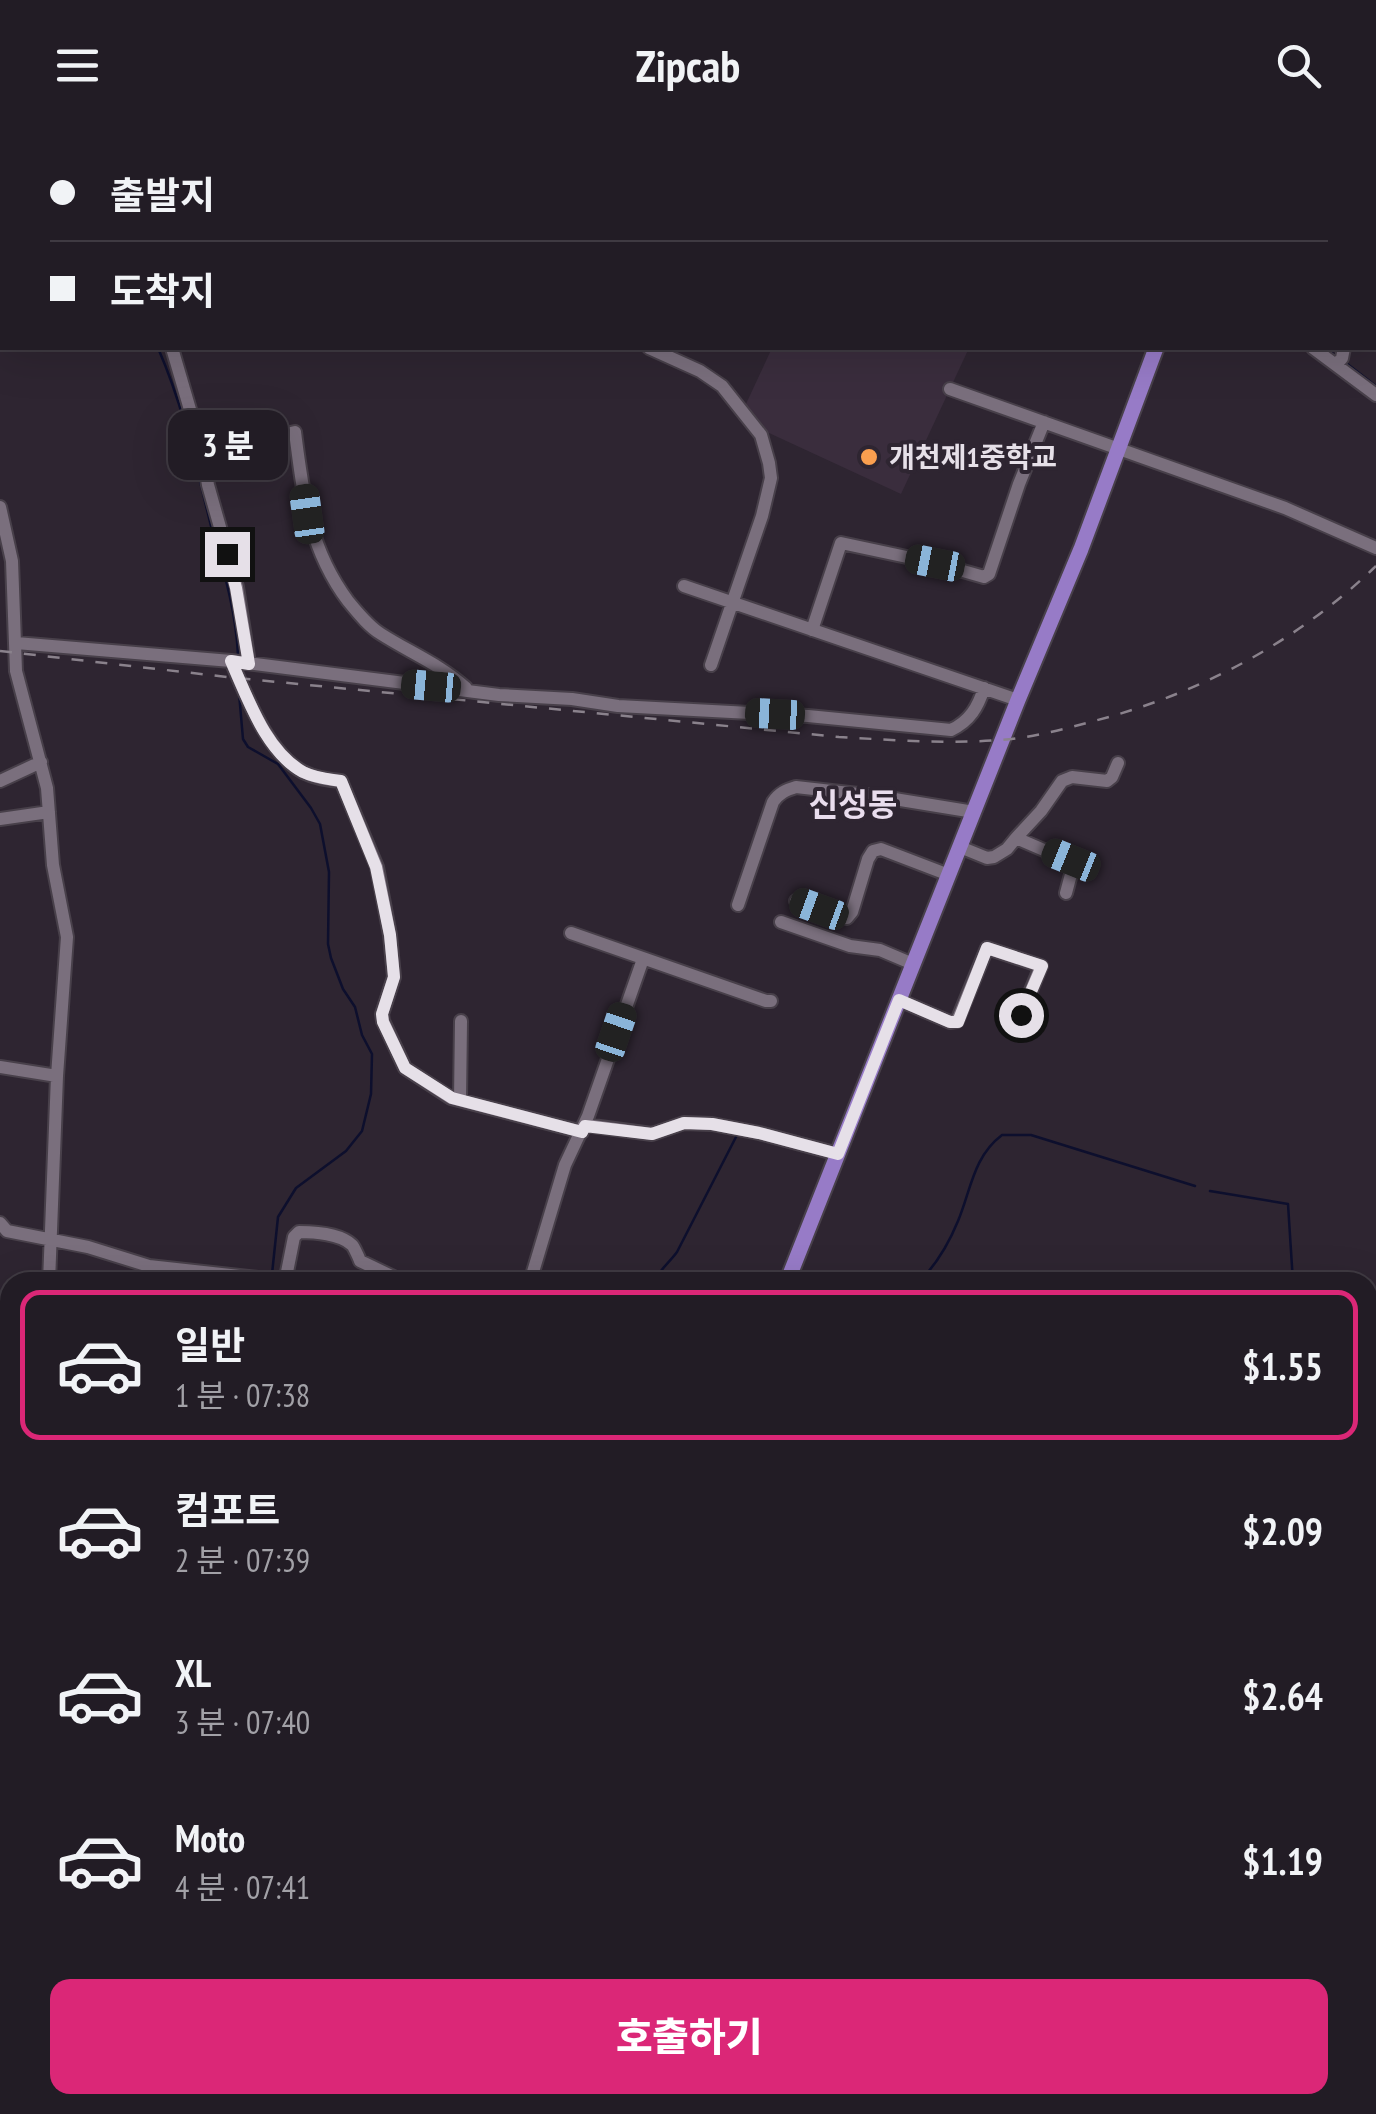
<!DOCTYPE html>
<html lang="ko">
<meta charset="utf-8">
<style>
:root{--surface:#221c25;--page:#2e2932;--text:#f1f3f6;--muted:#a2a1a7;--line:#3f3a42;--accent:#db2777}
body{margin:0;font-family:"PT Sans Narrow","Noto Sans KR",sans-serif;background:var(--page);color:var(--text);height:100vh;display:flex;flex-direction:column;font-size:38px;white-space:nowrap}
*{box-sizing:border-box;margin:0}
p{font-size:32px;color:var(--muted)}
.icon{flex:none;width:55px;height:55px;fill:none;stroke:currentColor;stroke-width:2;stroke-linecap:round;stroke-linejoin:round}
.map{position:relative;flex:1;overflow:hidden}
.drawer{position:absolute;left:0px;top:1142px;width:1378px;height:842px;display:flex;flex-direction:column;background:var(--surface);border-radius:30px 30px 0 0;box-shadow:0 10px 40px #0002,0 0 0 2px var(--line)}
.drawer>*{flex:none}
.guide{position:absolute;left:0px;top:0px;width:1378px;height:220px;box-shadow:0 10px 40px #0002,0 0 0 2px var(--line);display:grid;align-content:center;height:220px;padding:0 50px;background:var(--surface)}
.end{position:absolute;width:45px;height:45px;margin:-22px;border:12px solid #e6e0e8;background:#111;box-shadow:0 0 0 5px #111}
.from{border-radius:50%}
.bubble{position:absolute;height:70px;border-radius:20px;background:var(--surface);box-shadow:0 10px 40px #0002,0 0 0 2px var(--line);font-size:32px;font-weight:800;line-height:70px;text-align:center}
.car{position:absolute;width:30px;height:60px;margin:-30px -15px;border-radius:12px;box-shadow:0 0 8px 2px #0007;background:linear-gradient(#222 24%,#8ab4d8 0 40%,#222 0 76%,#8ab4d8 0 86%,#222 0)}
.guide b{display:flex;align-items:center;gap:35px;height:95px;font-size:38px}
.guide b+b{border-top:2px solid var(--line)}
.guide i{width:25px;height:25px;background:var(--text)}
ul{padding:18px 0 0;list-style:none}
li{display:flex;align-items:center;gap:30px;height:150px;margin:0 20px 15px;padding:0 30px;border:5px solid transparent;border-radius:20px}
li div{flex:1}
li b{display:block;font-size:38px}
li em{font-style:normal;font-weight:800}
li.current{border-color:var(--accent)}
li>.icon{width:90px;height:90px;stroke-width:1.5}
.primary-button{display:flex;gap:20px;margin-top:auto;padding:20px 50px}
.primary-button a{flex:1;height:115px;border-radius:20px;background:var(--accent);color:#fff;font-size:40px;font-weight:800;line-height:115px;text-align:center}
header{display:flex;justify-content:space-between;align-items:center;height:130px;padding:0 50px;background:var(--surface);font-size:45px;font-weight:800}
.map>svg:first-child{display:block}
</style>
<header><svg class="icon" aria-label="menu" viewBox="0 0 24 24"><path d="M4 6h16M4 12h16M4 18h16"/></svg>Zipcab<svg class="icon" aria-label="search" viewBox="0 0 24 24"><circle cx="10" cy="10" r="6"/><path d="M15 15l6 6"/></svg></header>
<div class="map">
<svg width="1376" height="1984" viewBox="0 0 1376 1984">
<rect width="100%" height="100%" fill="#2e2531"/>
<path fill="#3a2d3d" d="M772 218H969L901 364 739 289Z"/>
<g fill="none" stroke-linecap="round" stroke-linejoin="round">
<path stroke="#0d0f2d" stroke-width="2.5" d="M105 0V2
M158 218C183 275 196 335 211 396 223 439 236 480 238 525
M1325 218 1336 226
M1346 233 1376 256
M239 563 243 609 248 617 278 634 311 678 320 694 329 742 328 814 331 828 343 859 355 877 362 905 372 924 371 964 362 1001 346 1021 296 1058 278 1087 272 1144
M1210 1061 1288 1074 1293 1152
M654 1152C659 1140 669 1133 677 1122L737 1005
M919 1152C935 1136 949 1113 958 1091 971 1060 973 1027 1002 1005H1031L1195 1056
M0 1773 10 1770
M0 1897 10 1886
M847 1984 851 1975
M869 1984 872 1975"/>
<g stroke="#48404a" stroke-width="16">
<path id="minor" d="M833 0 835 2
M1126 0 1127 2
M926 2 927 0
M1375 81 1376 76
M172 218 203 324 208 355 237 457 249 533
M649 218 700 241 722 256 761 305 769 333 771 348 762 386 711 535
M1313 218 1376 265
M1336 235 1342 228 1344 218
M950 259 1285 378 1376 418
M203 324 295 302C303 364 309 419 348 471 358 483 368 496 381 504 409 522 441 535 466 558
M0 377 12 431 16 541 47 658 53 735 67 807 57 946 49 1152
M684 456 1018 570
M812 500 841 413 935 433 984 447 989 444 1019 354 1044 292
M16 513 231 531 499 565 572 569 618 576 808 586 951 600C970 591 978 577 984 558
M231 531C247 567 267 622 303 642 315 648 328 650 341 651L377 737 390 805 394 847 382 884 383 891 405 938 451 968 582 1002
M0 651 41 632
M0 689 49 682
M1016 708 1074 733 1066 763
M960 717 987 728 994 727 1007 719 1016 708 1041 681 1062 651 1072 647 1107 651 1112 647 1118 633
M796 771 847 788 852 782 868 729 873 721 881 719 949 745
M738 775 773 672C779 663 786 660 796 657L876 666 974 682
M781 792 850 816 880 820 913 834
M571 803 766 871H771
M899 870 950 892 957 891 987 818 1041 836 1021 885
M0 937 57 946
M460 970 461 891
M585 995 652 1004 684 993 712 994 759 1003 838 1024
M0 1093 7 1101 88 1117 149 1136 286 1151
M285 1152 294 1107 299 1102C314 1102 341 1104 352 1115 354 1117 359 1128 360 1131L404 1152
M530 1152 565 1035 588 986 643 829
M0 1909 10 1898"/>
</g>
<g stroke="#48404a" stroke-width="19">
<path id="major" d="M1231 2 1232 0
M787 1152 1018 570 1081 419 1156 218
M458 1984 461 1975"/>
</g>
<use href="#minor" stroke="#7a6f7d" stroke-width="12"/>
<use href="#major" stroke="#977bc7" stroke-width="15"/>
<path stroke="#8a828c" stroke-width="2.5" stroke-dasharray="12 12" stroke-linecap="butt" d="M0 521 227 547 839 607C892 610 946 614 1000 610 1030 608 1061 600 1090 592 1197 565 1296 513 1376 436"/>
</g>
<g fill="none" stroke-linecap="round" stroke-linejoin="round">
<path stroke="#e6e0e8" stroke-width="12" d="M227 424 236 458 249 534 231 531C248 568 265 621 303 642 315 648 328 649 341 651L376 737 390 805 394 847 382 884 383 892 405 938 452 968 582 1002 585 996 652 1004 684 993 712 994 759 1003 838 1024 899 870 950 892H958L987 818 1042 836 1021 885"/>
</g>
<circle fill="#fa9f4f" stroke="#2e2531" stroke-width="4" cx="869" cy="327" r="10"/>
<g text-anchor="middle" stroke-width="8" stroke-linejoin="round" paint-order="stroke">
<g font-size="28" font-weight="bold" fill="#e6e0e8" stroke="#2e2531" text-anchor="start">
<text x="889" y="337">개천제1중학교</text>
</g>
<g font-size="32" font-weight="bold" fill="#e9dded" stroke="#2e2531">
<text x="853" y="686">신성동</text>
</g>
</g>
</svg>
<i class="end from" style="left:1021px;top:885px"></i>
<i class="end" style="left:227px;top:424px"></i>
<div class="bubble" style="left:168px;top:280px;width:120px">3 분</div>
<i class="car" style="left:307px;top:384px;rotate:352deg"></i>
<i class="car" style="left:935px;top:433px;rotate:281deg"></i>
<i class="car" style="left:431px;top:556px;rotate:275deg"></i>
<i class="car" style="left:775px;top:584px;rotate:273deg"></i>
<i class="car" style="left:1071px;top:730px;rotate:292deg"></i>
<i class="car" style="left:819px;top:779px;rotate:290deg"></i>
<i class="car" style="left:616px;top:902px;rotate:19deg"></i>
<div class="guide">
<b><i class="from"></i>출발지</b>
<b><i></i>도착지</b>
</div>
<section class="drawer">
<ul>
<li class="current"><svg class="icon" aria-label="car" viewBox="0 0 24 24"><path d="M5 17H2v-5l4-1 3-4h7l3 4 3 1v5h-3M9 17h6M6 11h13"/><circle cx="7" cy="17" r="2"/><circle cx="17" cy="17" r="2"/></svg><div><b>일반</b><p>1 분 · 07:38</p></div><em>$1.55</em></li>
<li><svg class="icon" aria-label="car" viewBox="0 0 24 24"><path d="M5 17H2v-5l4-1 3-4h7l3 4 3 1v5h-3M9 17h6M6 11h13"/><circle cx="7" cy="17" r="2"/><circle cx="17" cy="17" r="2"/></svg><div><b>컴포트</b><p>2 분 · 07:39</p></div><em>$2.09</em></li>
<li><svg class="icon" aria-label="car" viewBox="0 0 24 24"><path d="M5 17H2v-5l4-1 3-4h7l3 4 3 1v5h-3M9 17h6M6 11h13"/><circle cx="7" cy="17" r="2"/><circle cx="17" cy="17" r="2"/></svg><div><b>XL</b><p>3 분 · 07:40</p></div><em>$2.64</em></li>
<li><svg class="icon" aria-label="car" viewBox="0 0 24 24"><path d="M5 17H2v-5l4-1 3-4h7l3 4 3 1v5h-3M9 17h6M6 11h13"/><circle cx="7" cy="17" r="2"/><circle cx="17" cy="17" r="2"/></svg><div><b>Moto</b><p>4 분 · 07:41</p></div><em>$1.19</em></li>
</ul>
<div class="primary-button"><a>호출하기</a></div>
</section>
</div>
